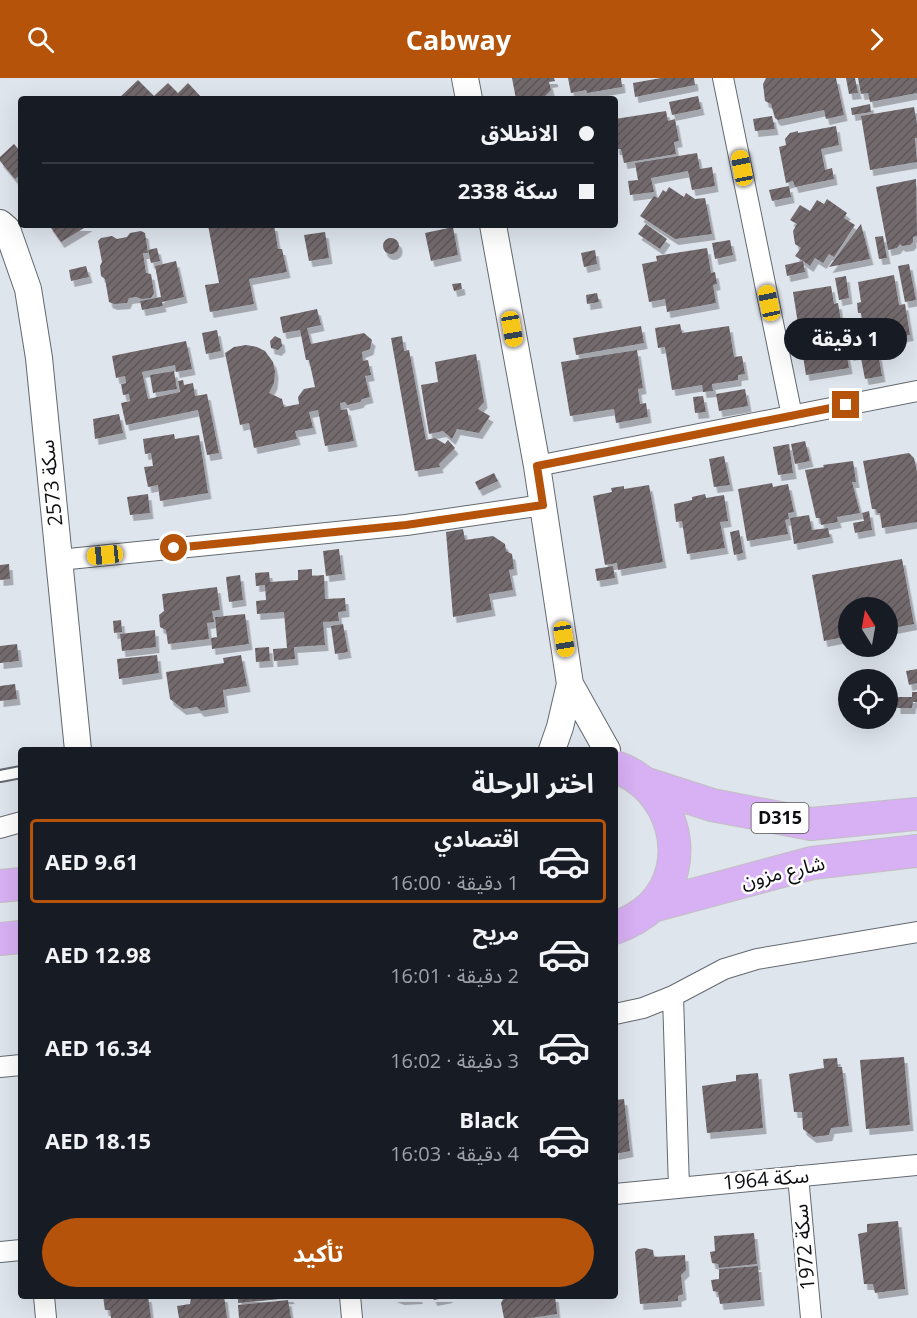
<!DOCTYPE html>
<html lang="ar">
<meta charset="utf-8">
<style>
:root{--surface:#171b24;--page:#242831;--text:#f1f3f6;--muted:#9ea1a6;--line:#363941;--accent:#b45309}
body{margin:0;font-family:"Open Sans","Noto Sans Arabic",sans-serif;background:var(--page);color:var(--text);direction:rtl;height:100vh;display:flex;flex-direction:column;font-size:22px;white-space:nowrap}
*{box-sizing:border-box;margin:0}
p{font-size:20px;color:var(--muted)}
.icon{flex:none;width:33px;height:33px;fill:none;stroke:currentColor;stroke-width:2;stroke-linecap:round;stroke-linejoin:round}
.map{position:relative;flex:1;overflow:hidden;direction:ltr}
.panel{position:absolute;left:18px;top:669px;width:600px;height:552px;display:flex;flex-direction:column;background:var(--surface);border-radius:6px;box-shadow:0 6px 24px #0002;direction:rtl}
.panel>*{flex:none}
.banner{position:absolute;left:18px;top:18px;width:600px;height:132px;border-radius:6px;box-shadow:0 6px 24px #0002;direction:rtl;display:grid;align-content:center;height:132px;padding:0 24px;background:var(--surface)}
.needle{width:39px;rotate:349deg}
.fabs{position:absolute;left:838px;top:519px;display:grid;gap:12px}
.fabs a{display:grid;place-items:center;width:60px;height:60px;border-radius:50%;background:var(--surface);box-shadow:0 6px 24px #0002;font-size:30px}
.end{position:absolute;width:27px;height:27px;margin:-14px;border:8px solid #b45309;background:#fff;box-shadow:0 0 0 3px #fff}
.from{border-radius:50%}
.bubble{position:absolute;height:42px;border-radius:21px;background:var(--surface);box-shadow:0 6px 24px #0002;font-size:20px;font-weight:700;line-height:42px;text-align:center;direction:rtl}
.car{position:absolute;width:18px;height:36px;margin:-18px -9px;border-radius:8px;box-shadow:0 0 4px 2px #0007;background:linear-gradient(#f5c518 24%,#345 0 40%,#f5c518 0 76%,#345 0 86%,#f5c518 0)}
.banner b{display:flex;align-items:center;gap:21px;height:57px;font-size:22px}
.banner b+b{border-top:2px solid var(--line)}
.banner i{width:15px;height:15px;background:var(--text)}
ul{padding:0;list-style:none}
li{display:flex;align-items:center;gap:18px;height:84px;margin:0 12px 9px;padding:0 12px;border:3px solid transparent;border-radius:6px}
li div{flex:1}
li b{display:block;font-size:22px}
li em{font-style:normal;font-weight:700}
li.on{border-color:var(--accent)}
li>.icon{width:54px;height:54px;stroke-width:1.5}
h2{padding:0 24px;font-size:27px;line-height:72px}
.action{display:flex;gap:12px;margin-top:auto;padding:12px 24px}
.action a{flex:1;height:69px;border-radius:36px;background:var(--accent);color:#fff;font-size:24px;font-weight:700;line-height:69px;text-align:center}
header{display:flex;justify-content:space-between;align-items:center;height:78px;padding:0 24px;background:var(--accent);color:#fff;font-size:27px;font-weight:700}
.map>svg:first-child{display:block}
</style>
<header><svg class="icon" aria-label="forward" viewBox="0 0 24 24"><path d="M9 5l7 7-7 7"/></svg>Cabway<svg class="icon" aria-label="search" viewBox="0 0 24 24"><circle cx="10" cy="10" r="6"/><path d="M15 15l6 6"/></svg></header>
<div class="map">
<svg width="917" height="1240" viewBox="0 0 917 1240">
<defs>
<pattern id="building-hatch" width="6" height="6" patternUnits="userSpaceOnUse" patternTransform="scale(1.5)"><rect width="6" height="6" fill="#736a6e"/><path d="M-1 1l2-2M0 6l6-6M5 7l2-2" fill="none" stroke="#5d5659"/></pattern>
<filter id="shadow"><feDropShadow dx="3.5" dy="6" stdDeviation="0" flood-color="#0004"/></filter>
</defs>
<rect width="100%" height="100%" fill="#dfe5ed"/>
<path fill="url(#building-hatch)" filter="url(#shadow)" d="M512 0H554L555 3 549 4 551 12 542 21H516Z
M568 0H621L622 9 587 15 586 12 571 15Z
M661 0H694L695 7 635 19 633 5Z
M766 0H836L844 37 826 41 824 32 778 42 775 40 771 26 765 23 763 6Z
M846 0H855L858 15 849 16Z
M858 0H917V15L870 24 868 15 861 16Z
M138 2 154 18 168 5 178 15 188 5 203 21H118Z
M698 18 701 31 672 37 669 24Z
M870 26 871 34 852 37 851 30Z
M914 29 917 46V60H915L917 84 870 92 861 38Z
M666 33 668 43 675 41 679 63 674 64 676 76 624 85 621 71H616L615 61 618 60 615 41Z
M772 38 775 51 755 53 753 41Z
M836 48 839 67 821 71 825 92 832 90 834 101 795 109 793 103 786 105 779 69 786 67 785 61 790 55 798 53V55Z
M14 66 21 74V96L15 101 0 83V79Z
M697 75 700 91 712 89 715 108 692 112 688 93 651 100 654 114 630 117 628 103 638 102 635 85Z
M916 101 917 158 913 159V164L910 167 902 168 900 166 897 170 888 172 876 109Z
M789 108 791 119 772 123 769 112Z
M669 109 684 119 686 115 695 121 705 120 712 156 675 161 640 138 654 118 658 120 663 112 666 114Z
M827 121 847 135 844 140 855 147 834 179 829 176 823 185 815 180 810 188 803 183 805 194 787 198 785 187 803 183 795 178 801 170 795 166 793 153 797 146 790 142 800 127 810 133 817 122 824 126Z
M646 146 667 161 660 171 638 156Z
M861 146 870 181 829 189Z
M49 147H89L61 164Z
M208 147H274L278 171H282L287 194 249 201 254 226 210 234 205 207 219 205Z
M453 149 458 177 431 183 425 155Z
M141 153 145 155 148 175H143L146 195 151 196 154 215 151 220 142 221 136 219 129 220 127 225 114 226 109 224 105 201 101 198 100 188 102 184 98 163 101 160 112 158 117 161 127 159 130 155Z
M325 154 329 180 309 183 304 157Z
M883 158 887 180 879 181 875 159Z
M383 168a8 8 0 1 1 16 0a8 8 0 1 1-16 0Z
M730 162 733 177 715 181 712 165Z
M157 170 160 183 151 185 148 172Z
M707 170 711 195 715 194 717 206 713 207 716 225 667 234 665 221 649 224 642 186 657 183 656 178Z
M595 172 597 186 584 189 581 175Z
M176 183 184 219 162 224 163 228 142 232 140 223 161 219 155 188Z
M909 186 916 222 905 224 898 188Z
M86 188 89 199 71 203 69 192Z
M894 197 899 227 905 226 910 257 898 259V264L882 267 881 263 866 266 861 235H858L857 225 861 224 858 204Z
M846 198 849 220 839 222 835 200Z
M461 205 462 211 454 213 452 206Z
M831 208 834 226 838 225 849 290 806 297 793 214Z
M597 215 599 224 587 226 586 217Z
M317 231 321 247 307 250 311 266 364 255 372 262 370 271 362 274 363 283 368 282 371 297 365 298 370 319 362 321 360 324 347 327 345 324 340 325 341 332 347 331 354 363 325 368 318 332 309 334 313 350 295 353 297 361 254 370 249 345 240 347 225 275 234 269 246 267 257 269 265 273 273 284 275 294 274 305 269 315 282 321 284 329 299 326 298 319 304 311 315 309 309 282H306L300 252 283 255 280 239Z
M680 246 682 255 729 248 734 279 742 278 745 296 738 297V302L712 306 713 313 703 314 702 307 672 312 665 269 658 270 655 250Z
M641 248 644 265 576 277 573 260Z
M856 250 859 273 877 269 882 298 865 301 860 275 850 277 845 252Z
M217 252 221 273 206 276 202 255Z
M275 258 281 261 282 268 278 272 271 270 270 263Z
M402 258 404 273 409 272 426 362 435 360 445 366 448 362 455 370 439 386 440 389 415 393 391 260Z
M186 263 192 291 176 294 175 287 142 294 148 321 180 314 178 303 183 302 184 307 193 305 195 318 207 316 219 375 207 377 198 332 126 347 121 325 130 323 129 316 123 317 121 306 126 305 125 298 116 300 112 278Z
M637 272 643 310 638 311 640 326 646 325 648 339 616 345 614 331 570 338 561 284Z
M476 276 484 324 478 331 490 338 479 355 457 351 452 361 443 353 429 356 421 307 438 304 435 284Z
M174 293 177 311 153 315 150 297Z
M745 311 748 328 719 333 716 316Z
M703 318 706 334 695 335 693 319Z
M119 336 123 355 95 361 93 341Z
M174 356 175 361 199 357 208 415 160 423 158 407 148 409 144 389 153 388 151 375 145 376 143 361Z
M805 363 810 383 795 386 791 366Z
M789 366 793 395 778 397 773 369Z
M909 375 914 380 917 394V444L882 450 880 435H877L876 431H872L863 383Z
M724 378 730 407 714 409 709 381Z
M853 383 856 404H852L860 435 837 439 838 444 821 447 820 440H816L805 392 824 389 823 387Z
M494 395 498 403 479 412 475 404Z
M772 405 773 409 788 406 794 434 788 435 789 441 785 442 788 456 747 463 738 411Z
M649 407 663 484 618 492 617 485 605 487 593 418 612 414 611 410 624 408V411Z
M148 416 150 435 130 437 127 419Z
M705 416 706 420 724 417 728 443 720 444 725 470 687 476 682 443 676 444 674 426 692 422V419Z
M869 433 872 452 855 455 853 445 864 443 862 435Z
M809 437 812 452 828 450 830 459 794 466 790 440Z
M463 451 465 462 493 458 505 466 506 473 512 476 514 491 509 492 513 512 489 516 492 532 453 539 446 454Z
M739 452 743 475 734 477 730 454Z
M339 471 342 496 326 498 323 473Z
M902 481 914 546 888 551V530H849V558L824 563 812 497Z
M9 486 10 501 0 502V487Z
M613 488 615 500 597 503 595 491Z
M312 491V498L324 497 325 521 345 520 346 533 338 534 339 543 323 544 325 567 294 569 295 581 274 583 273 571 287 570 284 534 257 536 256 523 266 522 265 507 256 508 255 495 269 494 270 504 298 502V492Z
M240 497 243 522 229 524 226 499Z
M217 509 220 532 212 533 214 544 207 545 209 561 168 566 166 552 160 549 159 537 164 533 162 516Z
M245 536 249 566 212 571 211 560 217 559 215 539Z
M121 542 122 554 114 555 113 543Z
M343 546 348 574 335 576 331 548Z
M155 552 156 569 122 573 120 556Z
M17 566 19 583 0 585V568Z
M269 569 270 583 256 584 255 570Z
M157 577 159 595 119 601 117 581Z
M241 577 247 608 223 612 225 629 201 633 197 629 183 631 170 621 166 594 224 585 223 580Z
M917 591V605L909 607 906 593Z
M15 606 17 621 0 623V608Z
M912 614H917V624H913L912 630H897V619H912Z
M904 979 910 1047 866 1051 860 982Z
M837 980 838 989H842L849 1048 831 1050 829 1057 813 1059 803 1051 802 1034H794L789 996 824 990 823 981Z
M758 995 763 1050 707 1055 702 1008 736 1003V997Z
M624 1021 630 1073 615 1076V1022Z
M898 1143 905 1211 875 1215 873 1206H864L858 1156 867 1154V1146Z
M754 1155 757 1186 719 1190 718 1186 712 1185 710 1174 715 1173 714 1158Z
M645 1170 653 1172 654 1179 685 1177 686 1192 681 1197 683 1216 678 1218V1223L640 1226 635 1174 638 1171Z
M758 1188 761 1222 720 1226 718 1214 713 1213 711 1202 719 1201V1191Z
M103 1218H148L151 1240H111L110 1232H105Z
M212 1218H224L227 1240H179L177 1228 190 1226 191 1220Z
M238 1218H290L291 1220 238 1225Z
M393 1218H419V1220L401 1221Z
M432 1218H449V1219L434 1222Z
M505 1218H555L557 1236 531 1240H504L501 1225Z
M288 1222 291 1240H239L238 1227Z"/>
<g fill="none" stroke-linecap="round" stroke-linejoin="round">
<g stroke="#646970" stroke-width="14">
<path id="service" d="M0 698 21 694"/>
</g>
<g stroke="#646970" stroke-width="22">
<path id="minor" d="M723 0 792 338
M537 388 917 313
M59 482 406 447 543 427
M0 750 21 744
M673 918 679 1110
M615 936 643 930 673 918 724 891 757 881 917 854
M0 989 21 987
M798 1098 811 1240
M615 1116 917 1087
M0 1174 21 1172
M44 1218 46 1240
M350 1218 352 1240"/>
</g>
<g stroke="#646970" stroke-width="28">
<path id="tertiary" d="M465 0 469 21
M0 145 7 151 28 211 39 280 78 672
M493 147 537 388 570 606 607 672
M552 672 560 649 570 606"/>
</g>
<g stroke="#c0c0c1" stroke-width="34">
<path id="primary" d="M615 689C672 707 696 785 651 829 640 839 628 845 615 850
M647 706 712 727 811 746 917 736
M0 808 21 806
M652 828 812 785 917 773
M0 861 21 859"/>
</g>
<use href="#service" stroke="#fff" stroke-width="10"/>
<use href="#minor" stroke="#fff" stroke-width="20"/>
<use href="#tertiary" stroke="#fff" stroke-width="26"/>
<use href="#primary" stroke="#d8b0f4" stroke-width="32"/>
</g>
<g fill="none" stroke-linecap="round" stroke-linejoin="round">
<path stroke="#b45309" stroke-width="8" d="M174 470 406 447 543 427 537 388 846 327"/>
</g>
<g text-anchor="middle" stroke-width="5" stroke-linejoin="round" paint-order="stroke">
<rect fill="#fff" stroke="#565658" stroke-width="1.5" x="751.5" y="725" width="57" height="30" rx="4.5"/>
<g font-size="18" font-weight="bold" fill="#0d0e11">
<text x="780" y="746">D315</text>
</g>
<g font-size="20" fill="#0d0e11" stroke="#fff">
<text transform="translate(51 405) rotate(-96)" y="7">سكة 2573</text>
<text transform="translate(783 794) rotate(-13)" y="7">شارع مزون</text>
<text transform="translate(766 1101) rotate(-5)" y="7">سكة 1964</text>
<text transform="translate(804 1169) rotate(-95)" y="7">سكة 1972</text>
</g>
</g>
</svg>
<div class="fabs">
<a><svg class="needle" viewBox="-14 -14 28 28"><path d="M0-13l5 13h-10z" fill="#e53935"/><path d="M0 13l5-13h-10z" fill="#9ea1a6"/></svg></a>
<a><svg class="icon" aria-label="locate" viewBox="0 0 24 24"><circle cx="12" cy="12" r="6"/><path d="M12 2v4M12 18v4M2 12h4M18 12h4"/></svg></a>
</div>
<i class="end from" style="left:174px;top:470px"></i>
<i class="end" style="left:846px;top:327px"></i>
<div class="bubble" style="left:784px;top:240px;width:123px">1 دقيقة</div>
<i class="car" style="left:742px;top:90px;rotate:349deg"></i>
<i class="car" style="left:769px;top:225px;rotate:348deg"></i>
<i class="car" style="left:512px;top:251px;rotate:170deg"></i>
<i class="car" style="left:105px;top:477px;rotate:264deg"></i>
<i class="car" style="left:564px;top:561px;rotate:171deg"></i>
<div class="banner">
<b><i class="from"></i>الانطلاق</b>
<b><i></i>سكة 2338</b>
</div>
<section class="panel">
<h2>اختر الرحلة</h2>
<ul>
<li class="on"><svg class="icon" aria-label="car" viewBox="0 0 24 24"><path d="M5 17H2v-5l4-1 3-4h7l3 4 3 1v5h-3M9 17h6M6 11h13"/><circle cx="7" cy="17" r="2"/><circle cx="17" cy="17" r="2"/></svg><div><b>اقتصادي</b><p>1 دقيقة · 16:00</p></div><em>AED 9.61</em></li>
<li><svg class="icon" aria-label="car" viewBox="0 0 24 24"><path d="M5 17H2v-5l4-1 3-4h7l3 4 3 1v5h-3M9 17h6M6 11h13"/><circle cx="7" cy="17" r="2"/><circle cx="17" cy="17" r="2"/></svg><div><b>مريح</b><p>2 دقيقة · 16:01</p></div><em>AED 12.98</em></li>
<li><svg class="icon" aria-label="car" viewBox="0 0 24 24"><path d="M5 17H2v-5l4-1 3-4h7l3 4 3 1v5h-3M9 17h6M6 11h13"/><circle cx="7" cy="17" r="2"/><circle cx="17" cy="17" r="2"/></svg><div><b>XL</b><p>3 دقيقة · 16:02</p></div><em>AED 16.34</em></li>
<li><svg class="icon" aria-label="car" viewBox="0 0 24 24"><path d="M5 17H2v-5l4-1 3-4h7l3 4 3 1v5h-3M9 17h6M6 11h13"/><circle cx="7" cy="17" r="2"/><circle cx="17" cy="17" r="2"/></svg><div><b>Black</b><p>4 دقيقة · 16:03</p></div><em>AED 18.15</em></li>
</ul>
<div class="action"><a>تأكيد</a></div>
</section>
</div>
